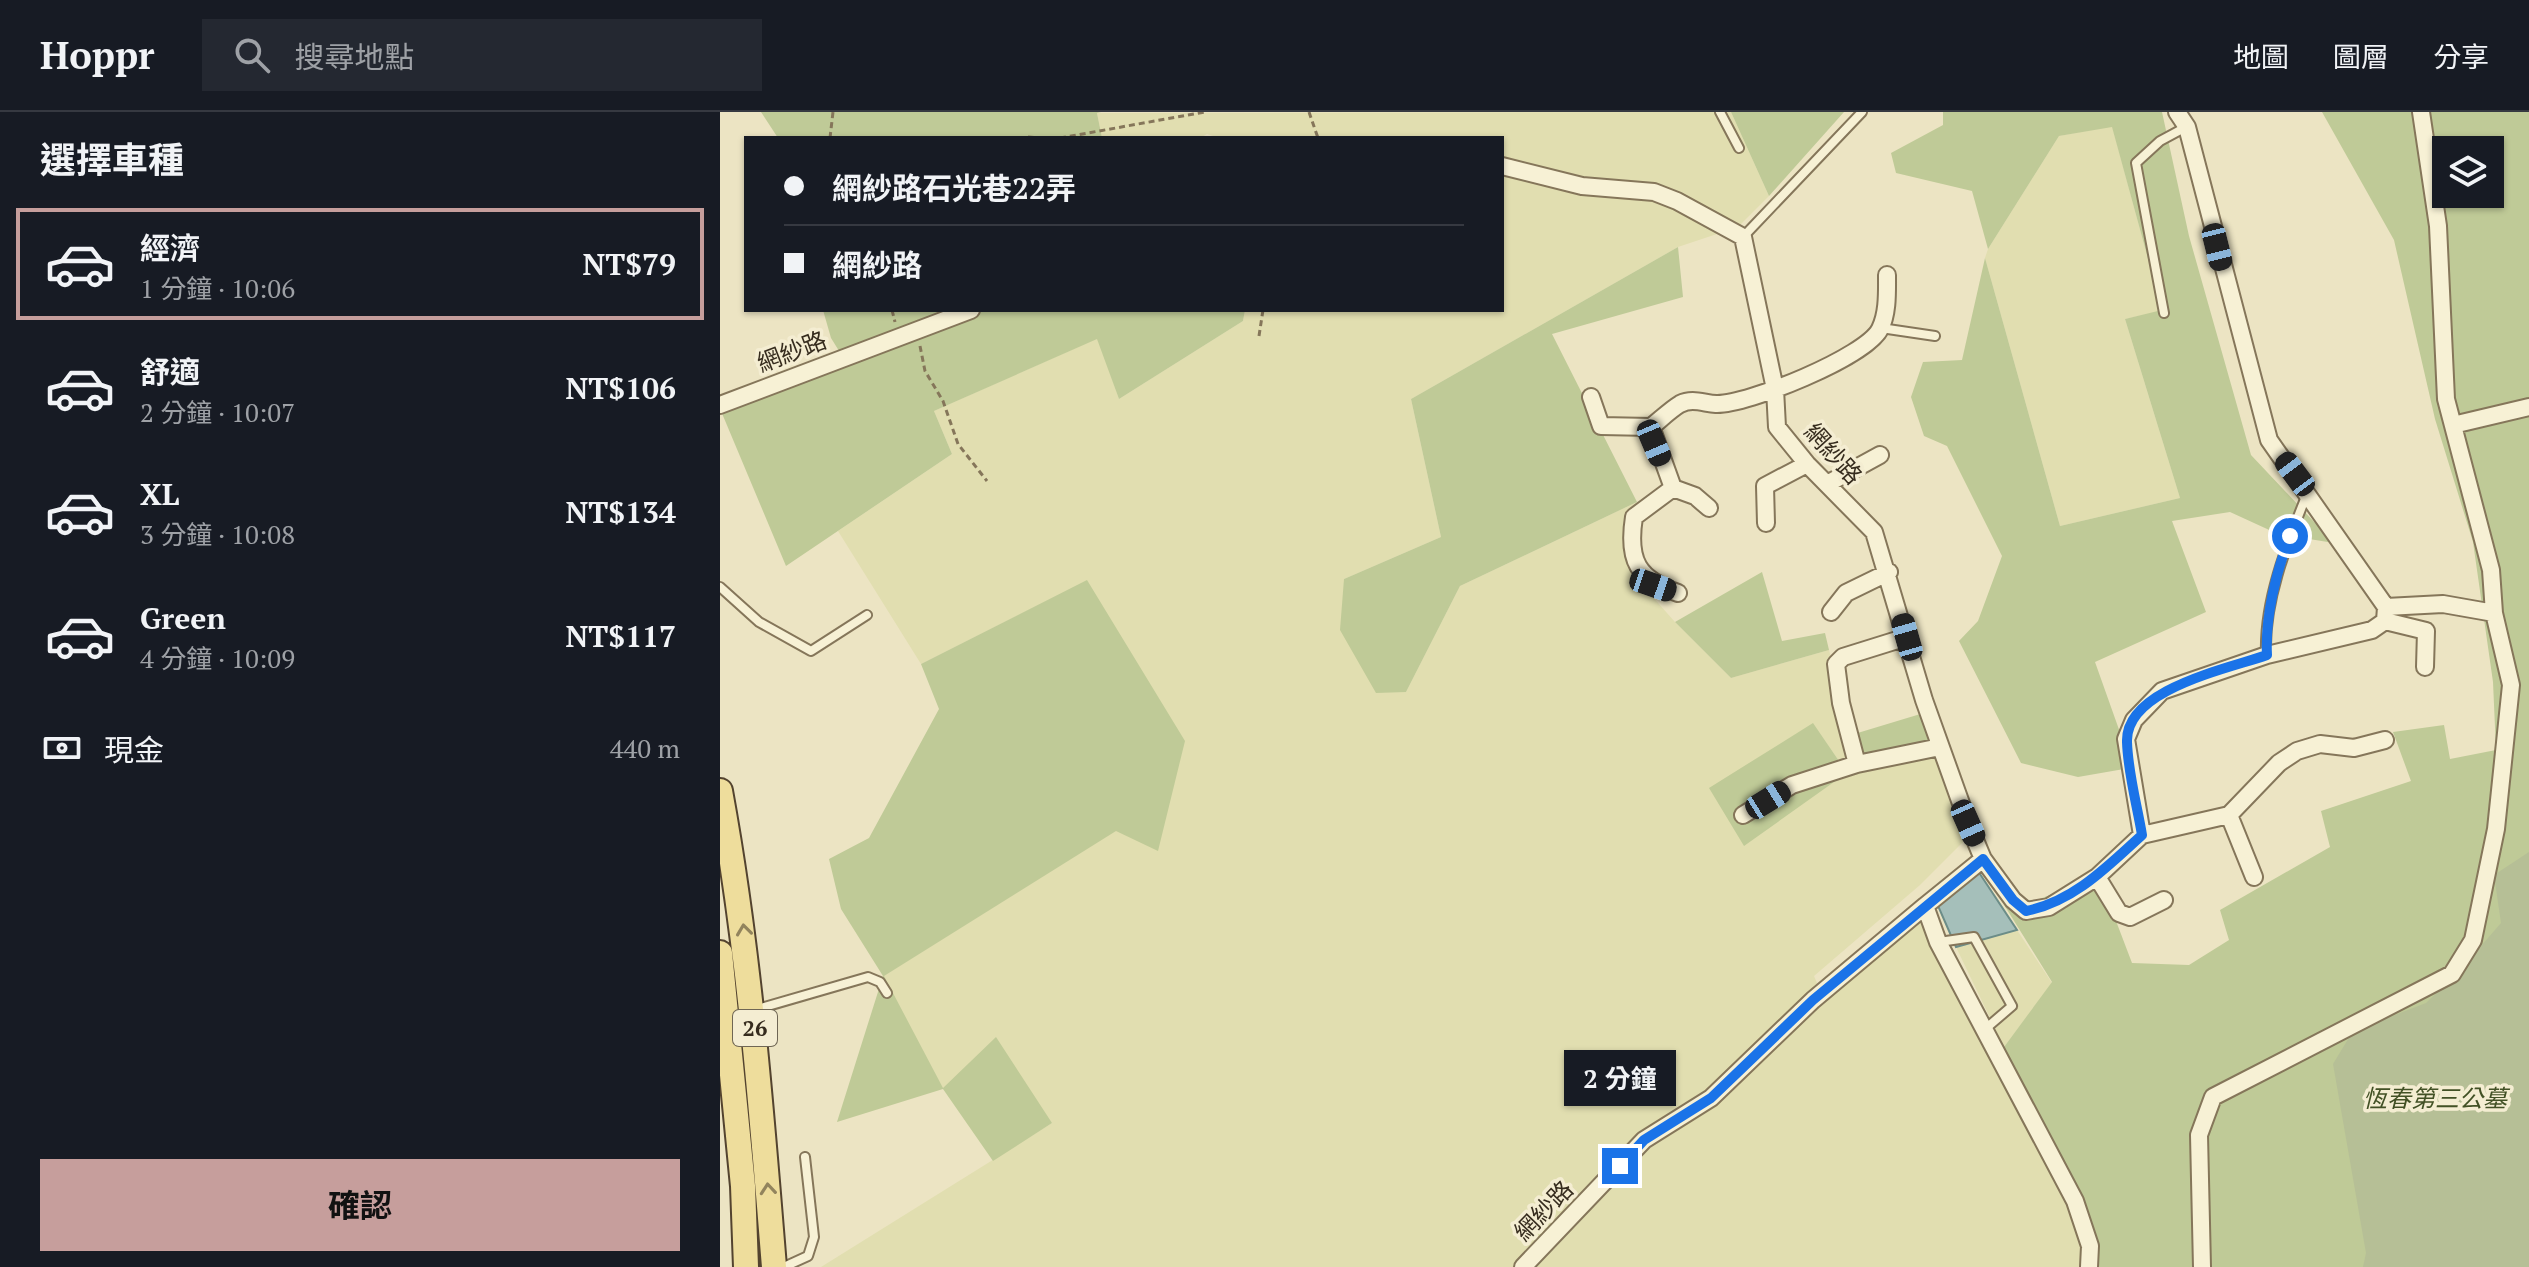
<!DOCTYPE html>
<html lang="zh-TW">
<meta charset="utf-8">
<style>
:root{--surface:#171b24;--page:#242831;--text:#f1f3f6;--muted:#9ea1a6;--line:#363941;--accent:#c69e9c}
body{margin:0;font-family:"PT Serif","Noto Sans TC",serif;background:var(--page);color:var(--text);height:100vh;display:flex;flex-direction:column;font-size:30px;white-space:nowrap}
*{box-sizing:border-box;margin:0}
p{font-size:26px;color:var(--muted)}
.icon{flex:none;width:44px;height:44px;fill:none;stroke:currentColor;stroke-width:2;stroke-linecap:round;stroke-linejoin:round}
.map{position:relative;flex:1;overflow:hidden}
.panel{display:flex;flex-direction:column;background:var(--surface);width:720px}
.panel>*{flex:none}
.hud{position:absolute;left:24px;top:24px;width:760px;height:176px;border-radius:0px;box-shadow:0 2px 6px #0004;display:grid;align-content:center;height:176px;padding:0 40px;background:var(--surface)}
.controls{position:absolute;left:1712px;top:24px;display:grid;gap:16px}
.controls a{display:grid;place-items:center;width:72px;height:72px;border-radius:0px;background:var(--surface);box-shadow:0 2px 6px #0004;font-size:40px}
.end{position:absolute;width:36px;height:36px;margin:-18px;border:10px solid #1a73e8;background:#fff;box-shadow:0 0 0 4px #fff}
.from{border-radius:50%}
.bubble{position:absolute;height:56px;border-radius:0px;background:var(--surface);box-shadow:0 2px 6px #0004;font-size:26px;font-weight:700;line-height:56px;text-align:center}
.car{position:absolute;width:24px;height:48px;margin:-24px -12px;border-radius:10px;box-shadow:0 0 6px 2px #0007;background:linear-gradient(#222 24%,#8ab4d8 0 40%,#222 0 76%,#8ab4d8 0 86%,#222 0)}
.hud b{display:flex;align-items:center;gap:28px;height:76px;font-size:30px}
.hud b+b{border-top:2px solid var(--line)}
.hud i{width:20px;height:20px;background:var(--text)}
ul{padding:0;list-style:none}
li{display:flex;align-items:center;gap:24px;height:112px;margin:0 16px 12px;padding:0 24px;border:4px solid transparent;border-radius:0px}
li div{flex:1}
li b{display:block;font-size:30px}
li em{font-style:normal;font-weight:700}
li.current{border-color:var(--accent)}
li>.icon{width:72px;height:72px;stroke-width:1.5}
h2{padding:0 40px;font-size:36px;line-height:96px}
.pay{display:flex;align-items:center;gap:20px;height:88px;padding:0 40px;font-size:30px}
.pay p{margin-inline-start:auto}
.button{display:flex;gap:16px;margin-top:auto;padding:16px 40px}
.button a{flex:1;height:92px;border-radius:0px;background:var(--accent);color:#111;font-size:32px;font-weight:700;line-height:92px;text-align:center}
header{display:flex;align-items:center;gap:48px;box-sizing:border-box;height:112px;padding:0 40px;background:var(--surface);border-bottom:2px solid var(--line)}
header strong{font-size:38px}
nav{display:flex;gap:44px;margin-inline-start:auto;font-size:28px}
.search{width:560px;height:72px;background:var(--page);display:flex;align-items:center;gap:20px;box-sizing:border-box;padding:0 28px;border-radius:0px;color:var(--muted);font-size:30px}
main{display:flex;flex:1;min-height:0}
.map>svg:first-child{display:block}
</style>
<header>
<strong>Hoppr</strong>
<div class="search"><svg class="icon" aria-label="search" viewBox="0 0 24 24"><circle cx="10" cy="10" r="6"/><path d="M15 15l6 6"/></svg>搜尋地點</div>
<nav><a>地圖</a><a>圖層</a><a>分享</a></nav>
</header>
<main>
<section class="panel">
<h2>選擇車種</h2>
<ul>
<li class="current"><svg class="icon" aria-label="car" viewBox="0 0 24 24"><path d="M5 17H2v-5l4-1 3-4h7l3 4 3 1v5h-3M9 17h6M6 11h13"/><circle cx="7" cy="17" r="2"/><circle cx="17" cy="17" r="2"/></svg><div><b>經濟</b><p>1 分鐘 · 10:06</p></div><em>NT$79</em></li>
<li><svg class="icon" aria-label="car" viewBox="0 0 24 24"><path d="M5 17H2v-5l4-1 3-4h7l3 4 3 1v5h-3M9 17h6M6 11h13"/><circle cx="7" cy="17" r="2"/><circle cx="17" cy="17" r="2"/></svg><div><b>舒適</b><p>2 分鐘 · 10:07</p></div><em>NT$106</em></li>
<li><svg class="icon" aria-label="car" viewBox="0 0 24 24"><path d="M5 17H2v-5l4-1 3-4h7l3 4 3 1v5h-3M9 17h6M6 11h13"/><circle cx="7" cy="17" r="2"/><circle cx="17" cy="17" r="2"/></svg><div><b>XL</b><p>3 分鐘 · 10:08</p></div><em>NT$134</em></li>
<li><svg class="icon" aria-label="car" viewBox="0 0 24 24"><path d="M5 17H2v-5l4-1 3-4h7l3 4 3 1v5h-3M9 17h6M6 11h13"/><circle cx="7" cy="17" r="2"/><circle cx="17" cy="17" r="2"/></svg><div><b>Green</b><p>4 分鐘 · 10:09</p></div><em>NT$117</em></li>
</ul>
<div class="pay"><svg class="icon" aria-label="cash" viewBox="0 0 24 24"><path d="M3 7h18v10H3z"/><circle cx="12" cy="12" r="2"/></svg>現金<p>440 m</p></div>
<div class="button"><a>確認</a></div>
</section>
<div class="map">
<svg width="1809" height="1155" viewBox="0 0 1809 1155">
<rect width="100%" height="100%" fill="#ece4c3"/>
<path fill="#e1deb0" d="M1011 0 1049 84 1018 115 958 135 691 287 721 425 624 467 686 580 740 474 917 390 910 400 908 447 923 474 955 510 1011 566 1109 538 1131 623 1143 641 1119 649 1093 612 990 676 1128 660 1215 631 1245 728 1200 773 1094 864 1105 890 1204 807 1357 1085 1365 1155H101L332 1011 223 977 163 864 396 718 367 469 201 552 118 419 232 342 214 299 378 226 399 287 523 209 525 198H782V26H499L487 22 480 26H382L377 1Z
M1392 14 1442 199 1405 207 1460 386 1340 414 1265 146 1268 137 1339 24Z
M1297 818 1332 871 1284 935 1236 835Z"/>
<path fill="#bfca97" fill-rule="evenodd" d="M41 0H381L377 1 382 26H58Z
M1011 0H1124L1049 84Z
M1223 0H1442L1469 124 1531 343 1614 431 1558 422 1510 400 1452 409 1486 500 1375 550 1402 626 1404 657 1358 665 1301 651 1239 529 1258 509 1282 444 1227 334 1204 324 1191 285 1203 250 1242 248 1265 146 1340 414 1460 386 1405 207 1442 198 1392 15 1339 24 1268 137 1252 79 1176 61 1171 41 1223 13Z
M1602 0H1809V1155H1365L1357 1085 1284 935 1332 870 1253 743 1282 761 1307 792 1355 773 1377 759 1412 851 1469 853 1509 828 1500 798 1610 735 1601 699 1691 669 1673 620 1724 613 1730 647 1776 638 1773 570 1753 430 1715 307 1674 128ZM1726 38H1770V82H1726Z
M958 135 963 185 832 222 917 390 740 474 686 580 656 581 620 518 624 467 721 425 691 287Z
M103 198H525L523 209 399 287 377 227 214 299 232 342 66 454 1 299 124 247 111 226Z
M1042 460 1062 529 1105 521 1109 538 1011 566 955 510Z
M367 468 465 629 438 739 396 719 164 864 223 976 276 925 332 1011 273 1049 223 977 117 1010 163 864 121 797 109 747 149 726 219 597 201 552Z
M1207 600 1215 631 1128 660 1024 734 989 676 1093 611 1119 649 1143 641 1131 623Z"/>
<path fill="#b6bf96" d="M1809 740V1155H1643L1646 1141 1613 952 1633 919 1706 891 1742 856 1781 811 1774 763Z"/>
<path fill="#a5bfba" stroke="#6c8d88" stroke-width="2" d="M1258 759 1297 818 1236 835 1215 787Z"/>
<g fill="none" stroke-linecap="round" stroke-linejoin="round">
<g stroke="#85765a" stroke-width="12">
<path id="lane" d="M1000 0 1019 36
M1023 125 1142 0
M1444 201 1416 51 1440 29 1466 15
M1161 216 1215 224
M0 475 39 510 91 539 147 503
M1546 542C1544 488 1567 432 1587 382
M1219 830 1254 825 1292 894 1264 918
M34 898 148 865 160 870 167 881
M64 1155 88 1144 94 1125 85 1045"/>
</g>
<g stroke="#85765a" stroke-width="20">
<path id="street" d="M1457 0 1467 15 1549 328 1666 495
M782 54 862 74 934 80 957 89 1023 125 1055 277 1057 315 1087 352 1154 420 1204 588 1248 711 1263 747 1293 788 1306 799 1329 795 1377 765 1422 723 1509 703 1559 651 1577 639 1600 632 1634 636 1665 628
M871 285 881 314 931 315
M0 293 251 198
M1733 313 1809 295
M1107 372 1160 343
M953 376 975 384 989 396
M1046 411 1045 374 1087 352
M958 481C918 467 907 449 914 405L953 376 931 315C940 308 950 298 960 292 972 286 983 291 996 292 1027 293 1146 245 1160 217 1168 201 1167 180 1167 163
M1111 500 1126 481 1169 460
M1665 509 1706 519 1705 555
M1137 652 1121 591 1116 552 1123 545 1187 525
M1023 703 1072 673 1137 652 1220 635
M1509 703 1534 765
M1422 723 1406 627 1414 608 1442 579 1547 543 1652 518 1665 509 1666 495 1723 492 1774 501
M1263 747 1205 794 1218 830 1355 1089 1370 1134 1369 1155
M1377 765 1399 801 1410 805 1444 788
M803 1155 924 1028 991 986 1093 888 1205 794
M1482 1155 1479 1023 1493 985 1732 862 1753 828 1776 717 1791 573 1774 501 1771 458 1726 287 1718 114 1701 0"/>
</g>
<g stroke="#53432f" stroke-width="28">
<path id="primary" d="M0 679C29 837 41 995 54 1155
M0 841 23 1074 26 1155"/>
</g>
<path stroke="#85765a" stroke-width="3" stroke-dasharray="6 4" stroke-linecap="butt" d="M589 0 598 26
M308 25 319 26
M110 26 113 0
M340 26 485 0
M172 198 175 210
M539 224 543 198
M200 234 205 259 223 289 238 332 267 369"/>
<use href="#lane" stroke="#f7f1d5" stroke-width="8"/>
<use href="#street" stroke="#f7f1d5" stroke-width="16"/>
<use href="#primary" stroke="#eedd9c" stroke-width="24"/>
</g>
<defs><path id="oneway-chevron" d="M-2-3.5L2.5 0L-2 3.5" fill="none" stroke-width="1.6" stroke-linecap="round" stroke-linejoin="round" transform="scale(2)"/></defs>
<g stroke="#92845d">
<use href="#oneway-chevron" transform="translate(24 818) rotate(-97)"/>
<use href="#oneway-chevron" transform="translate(48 1077) rotate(-95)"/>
</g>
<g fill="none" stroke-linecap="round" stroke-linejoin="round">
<path stroke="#1a73e8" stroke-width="10" d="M900 1054 924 1028 991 986 1093 888 1263 747 1293 788 1306 799C1353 790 1387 755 1422 723 1417 693 1408 661 1407 630 1405 577 1508 557 1547 543 1545 505 1556 460 1570 424"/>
</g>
<g text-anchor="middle" stroke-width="7" stroke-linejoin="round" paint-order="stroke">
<rect fill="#f4edd2" stroke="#6f6654" stroke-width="2" x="13" y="898" width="44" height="36" rx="6"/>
<g font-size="22" font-weight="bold" fill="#362c1e">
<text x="35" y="924">26</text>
</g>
<g font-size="24" fill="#362c1e" stroke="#f4edd2">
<text transform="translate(72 240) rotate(-21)" y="8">網紗路</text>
<text transform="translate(1113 342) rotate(48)" y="8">網紗路</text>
<text transform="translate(824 1099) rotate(-46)" y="8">網紗路</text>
</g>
<g font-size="24" font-style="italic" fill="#425125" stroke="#f4edd2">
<text x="1715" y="995">恆春第三公墓</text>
</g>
</g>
</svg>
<div class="controls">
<a><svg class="icon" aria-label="layers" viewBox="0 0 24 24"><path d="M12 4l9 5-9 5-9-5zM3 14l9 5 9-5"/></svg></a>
</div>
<i class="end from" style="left:1570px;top:424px"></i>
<i class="end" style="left:900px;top:1054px"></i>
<div class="bubble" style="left:844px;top:938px;width:112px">2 分鐘</div>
<i class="car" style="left:1497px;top:135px;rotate:166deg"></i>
<i class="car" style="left:934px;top:331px;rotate:157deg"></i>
<i class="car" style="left:1575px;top:362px;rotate:323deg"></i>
<i class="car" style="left:933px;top:473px;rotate:109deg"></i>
<i class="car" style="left:1187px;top:525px;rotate:344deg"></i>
<i class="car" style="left:1048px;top:688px;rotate:58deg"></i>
<i class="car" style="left:1248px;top:711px;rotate:156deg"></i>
<div class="hud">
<b><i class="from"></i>網紗路石光巷22弄</b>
<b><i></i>網紗路</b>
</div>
</div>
</main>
